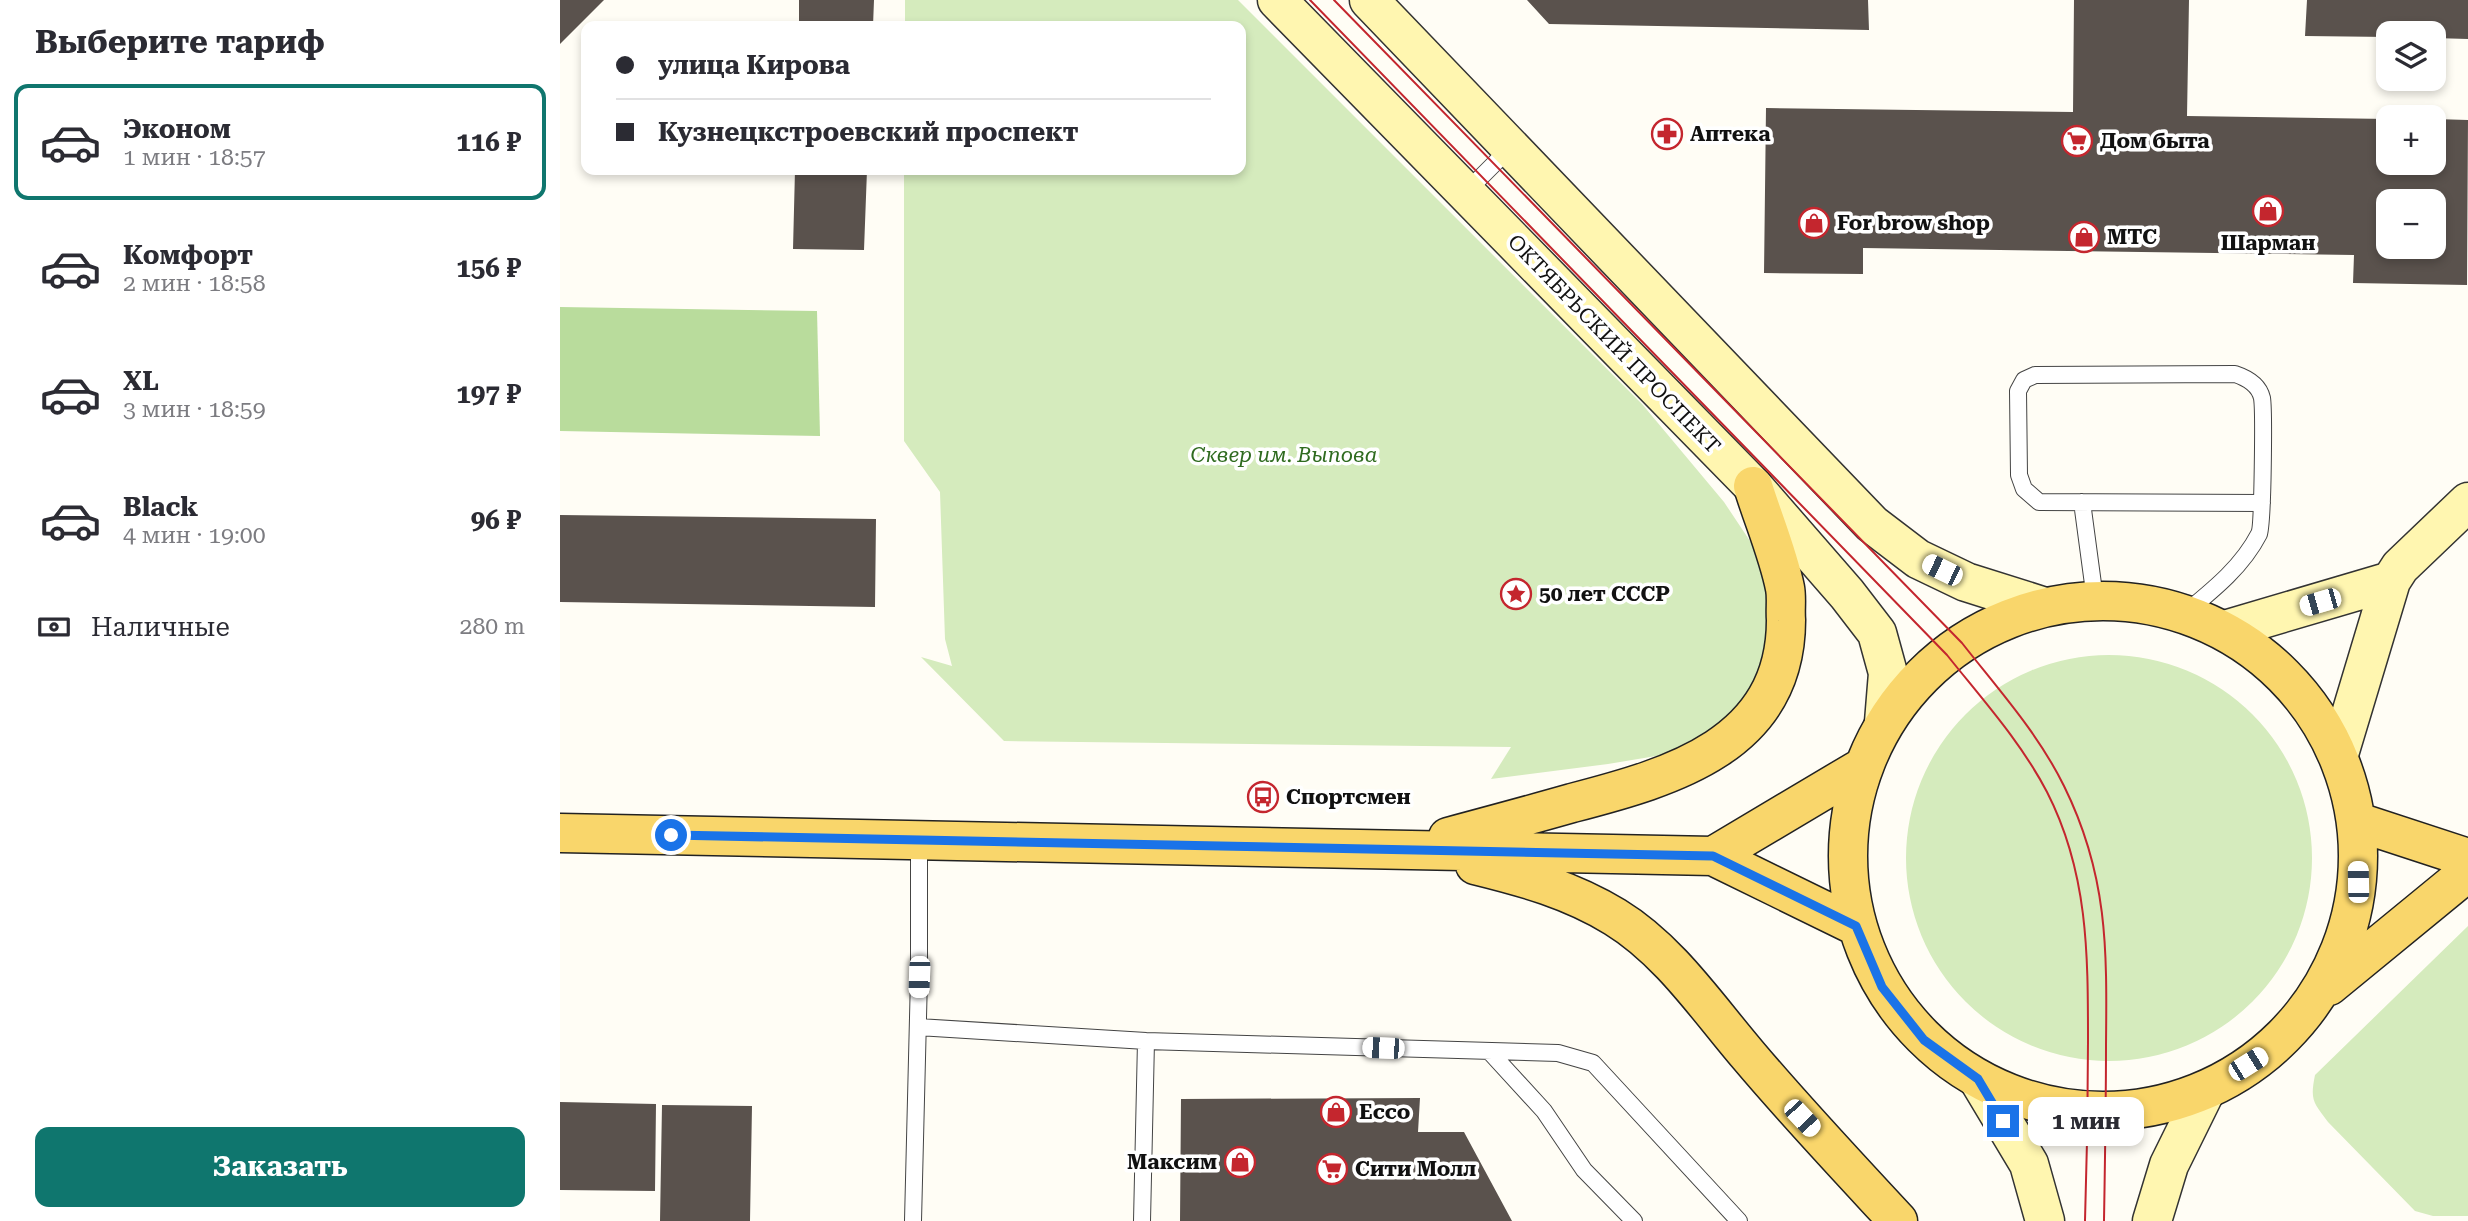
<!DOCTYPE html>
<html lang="ru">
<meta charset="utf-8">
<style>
:root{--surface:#fff;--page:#f2f2f3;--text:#2b2b33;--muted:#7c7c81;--line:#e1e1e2;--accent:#0f766e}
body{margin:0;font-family:"Roboto Serif",serif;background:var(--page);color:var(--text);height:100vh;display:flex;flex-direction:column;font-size:26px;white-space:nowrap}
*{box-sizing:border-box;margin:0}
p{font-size:23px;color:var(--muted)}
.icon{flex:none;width:38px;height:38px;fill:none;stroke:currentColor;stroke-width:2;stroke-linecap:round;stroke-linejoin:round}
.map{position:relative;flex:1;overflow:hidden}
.details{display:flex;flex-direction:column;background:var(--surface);width:560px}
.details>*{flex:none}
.guide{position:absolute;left:21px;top:21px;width:665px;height:154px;border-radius:14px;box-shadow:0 4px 10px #0003;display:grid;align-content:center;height:154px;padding:0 35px;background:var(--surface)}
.controls{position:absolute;left:1816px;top:21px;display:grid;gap:14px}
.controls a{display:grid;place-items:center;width:70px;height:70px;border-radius:14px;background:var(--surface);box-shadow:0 4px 10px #0003;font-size:35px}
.end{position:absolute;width:32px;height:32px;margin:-16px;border:9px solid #1a73e8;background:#fff;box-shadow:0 0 0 4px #fff}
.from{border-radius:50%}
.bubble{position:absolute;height:49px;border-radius:14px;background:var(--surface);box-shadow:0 4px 10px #0003;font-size:23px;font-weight:700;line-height:49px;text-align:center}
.car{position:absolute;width:21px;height:42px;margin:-21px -10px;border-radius:9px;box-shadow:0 0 5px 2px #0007;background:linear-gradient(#fff 24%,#345 0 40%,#fff 0 76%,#345 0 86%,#fff 0)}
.guide b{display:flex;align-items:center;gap:24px;height:66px;font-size:26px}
.guide b+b{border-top:2px solid var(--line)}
.guide i{width:18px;height:18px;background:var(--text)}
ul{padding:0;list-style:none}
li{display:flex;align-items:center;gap:21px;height:116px;margin:0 14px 10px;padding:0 21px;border:4px solid transparent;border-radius:14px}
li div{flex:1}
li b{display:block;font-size:26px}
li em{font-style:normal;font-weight:700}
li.active{border-color:var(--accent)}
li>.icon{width:63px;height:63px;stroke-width:1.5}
h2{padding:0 35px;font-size:32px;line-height:84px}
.pay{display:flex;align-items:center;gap:18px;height:77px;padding:0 35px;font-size:26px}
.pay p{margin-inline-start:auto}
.button{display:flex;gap:14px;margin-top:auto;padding:14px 35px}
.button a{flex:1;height:80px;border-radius:14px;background:var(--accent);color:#fff;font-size:28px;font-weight:700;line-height:80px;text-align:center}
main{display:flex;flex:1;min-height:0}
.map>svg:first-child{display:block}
</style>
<main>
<section class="details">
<h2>Выберите тариф</h2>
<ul>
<li class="active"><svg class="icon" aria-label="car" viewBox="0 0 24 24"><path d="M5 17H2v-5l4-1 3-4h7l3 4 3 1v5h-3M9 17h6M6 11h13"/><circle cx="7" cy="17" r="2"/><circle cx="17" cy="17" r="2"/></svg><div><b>Эконом</b><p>1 мин · 18:57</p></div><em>116 ₽</em></li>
<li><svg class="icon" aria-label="car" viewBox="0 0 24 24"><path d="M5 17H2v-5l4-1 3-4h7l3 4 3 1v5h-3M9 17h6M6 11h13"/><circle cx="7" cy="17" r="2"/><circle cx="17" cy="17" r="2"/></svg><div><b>Комфорт</b><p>2 мин · 18:58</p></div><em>156 ₽</em></li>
<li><svg class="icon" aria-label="car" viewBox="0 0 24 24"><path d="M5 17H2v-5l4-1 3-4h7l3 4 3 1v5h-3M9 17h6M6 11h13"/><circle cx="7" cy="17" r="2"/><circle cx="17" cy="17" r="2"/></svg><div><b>XL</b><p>3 мин · 18:59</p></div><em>197 ₽</em></li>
<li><svg class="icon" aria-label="car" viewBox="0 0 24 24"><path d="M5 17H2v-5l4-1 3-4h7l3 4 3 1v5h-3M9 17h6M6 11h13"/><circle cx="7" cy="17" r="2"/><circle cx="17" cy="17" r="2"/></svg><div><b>Black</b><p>4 мин · 19:00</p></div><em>96 ₽</em></li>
</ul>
<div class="pay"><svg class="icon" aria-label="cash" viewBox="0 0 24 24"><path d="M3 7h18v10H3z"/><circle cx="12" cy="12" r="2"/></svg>Наличные<p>280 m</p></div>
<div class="button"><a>Заказать</a></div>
</section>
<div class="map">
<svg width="1908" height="1221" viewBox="0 0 1908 1221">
<rect width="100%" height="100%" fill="#fffdf5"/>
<path fill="#d5ebbd" d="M345 0H678L1082 404 1164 502 1194 547 1211 592 1208 639 1195 685 1164 723 1114 753 1048 764 931 779 951 747 444 741 361 657 392 666 385 639 380 492 344 441V170H681V26H345Z
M1346 858a203 203 0 1 1 406 0a203 203 0 1 1-406 0Z
M1908 926V1216H1873L1855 1211 1768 1122C1753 1102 1750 1100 1755 1075Z"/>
<path fill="#b9dc9c" d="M0 307 257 311 260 436 0 431Z"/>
<path fill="#5a524d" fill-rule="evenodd" d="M0 0H44L0 44Z
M239 0H314L313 26H239Z
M967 0H1308L1309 30 989 24Z
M1514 0H1629L1627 116 1829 119V163H1874V119L1908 120 1907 285 1793 283 1794 255 1303 248V274L1204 273 1206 108 1513 112ZM1829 201H1874V247H1829Z
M1747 0H1908V39L1874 38V33H1829V37L1745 36Z
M235 170H307L304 250 233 249Z
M0 515 316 519 315 607 0 602Z
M860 1098 858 1132H904L952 1221H620L621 1099Z
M0 1102 96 1104 95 1191 0 1190Z
M102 1105 192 1106 190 1221H100Z"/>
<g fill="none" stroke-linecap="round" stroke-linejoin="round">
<g stroke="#444" stroke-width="18">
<path id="service" d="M905 193 951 147
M1522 502 1535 599
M1625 613C1653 590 1682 567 1699 534 1703 526 1704 410 1702 398 1699 385 1687 378 1675 374L1475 375 1464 380 1458 391 1459 475 1464 489 1479 502 1702 503
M358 1027 586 1041 998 1053 1033 1063 1179 1221
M929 1051 984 1111 1024 1170 1074 1221
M353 1221 359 977V839
M582 1221 586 1041"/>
</g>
<g stroke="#333" stroke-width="41">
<path id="secondary" d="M717 0 1193 486 1287 594 1317 633 1328 673 1324 722
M809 0 1312 524 1358 559 1406 582 1482 606
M1665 630 1831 581
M1779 754 1831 581 1840 567 1908 502
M1418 1079 1469 1164 1485 1221
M1592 1221 1609 1165 1646 1090"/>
</g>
<g stroke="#222" stroke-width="41">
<path id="primary" d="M1288 856a255 255 0 1 1 510 0a255 255 0 1 1-510 0Z
M1798 822 1908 858
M0 833 1153 856 1296 926
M888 837C929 826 970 815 1012 803 1112 777 1226 745 1226 620 1225 609 1227 598 1225 588 1218 553 1203 519 1193 486
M1153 856 1301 768
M915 865C964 877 1011 890 1055 917 1109 950 1147 1007 1188 1055 1236 1112 1287 1166 1338 1221
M1769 986 1908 872"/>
</g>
<use href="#service" stroke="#fff" stroke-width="16"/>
<use href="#secondary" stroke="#fff6b0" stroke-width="38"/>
<use href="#primary" stroke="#f9d66b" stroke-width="38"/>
<path stroke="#c4262e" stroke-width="2" d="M750 0 1387 655C1422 699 1461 742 1487 792 1528 872 1528 953 1528 1041 1528 1101 1527 1161 1525 1221
M774 0 1402 643C1438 689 1478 733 1504 786 1548 875 1547 949 1546 1045 1546 1104 1545 1162 1544 1221"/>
</g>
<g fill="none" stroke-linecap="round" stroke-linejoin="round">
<path stroke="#1a73e8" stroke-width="9" d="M111 835 1153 856 1296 926 1322 987 1364 1040 1418 1079 1443 1121"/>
</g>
<defs>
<g id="pharmacy-ring" transform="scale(1.575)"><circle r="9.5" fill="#fff" stroke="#c4262e" stroke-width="1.5"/><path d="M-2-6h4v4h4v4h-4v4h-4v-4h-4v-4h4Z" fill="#c4262e"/></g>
<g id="supermarket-ring" transform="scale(1.575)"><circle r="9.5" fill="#fff" stroke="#c4262e" stroke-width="1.5"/><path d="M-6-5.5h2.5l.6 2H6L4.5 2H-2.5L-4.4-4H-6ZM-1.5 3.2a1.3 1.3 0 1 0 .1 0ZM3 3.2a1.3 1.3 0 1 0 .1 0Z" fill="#c4262e"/></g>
<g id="shop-ring" transform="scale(1.575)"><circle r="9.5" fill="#fff" stroke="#c4262e" stroke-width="1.5"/><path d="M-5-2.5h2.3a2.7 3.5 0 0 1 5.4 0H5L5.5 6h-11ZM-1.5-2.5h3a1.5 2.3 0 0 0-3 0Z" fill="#c4262e"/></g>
<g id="sight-ring" transform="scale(1.575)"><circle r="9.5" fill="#fff" stroke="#c4262e" stroke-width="1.5"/><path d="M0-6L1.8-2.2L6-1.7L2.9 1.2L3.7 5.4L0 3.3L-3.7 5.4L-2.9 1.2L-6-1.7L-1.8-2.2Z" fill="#c4262e"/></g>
<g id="bus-ring" transform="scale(1.575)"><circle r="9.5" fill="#fff" stroke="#c4262e" stroke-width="1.5"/><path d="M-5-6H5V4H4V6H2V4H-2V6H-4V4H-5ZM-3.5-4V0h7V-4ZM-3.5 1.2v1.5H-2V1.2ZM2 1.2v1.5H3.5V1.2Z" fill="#c4262e"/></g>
</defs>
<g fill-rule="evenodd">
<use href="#pharmacy-ring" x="1107" y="134"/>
<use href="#supermarket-ring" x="1517" y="141"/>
<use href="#shop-ring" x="1708" y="211"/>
<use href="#shop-ring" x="1254" y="223"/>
<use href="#shop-ring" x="1524" y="237"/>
<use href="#sight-ring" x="956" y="594"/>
<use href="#bus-ring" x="703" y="797"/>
<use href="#shop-ring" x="776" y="1112"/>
<use href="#shop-ring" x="680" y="1162"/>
<use href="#supermarket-ring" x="772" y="1169"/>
</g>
<g text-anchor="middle" stroke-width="7" stroke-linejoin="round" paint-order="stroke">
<g font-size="21" font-weight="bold" fill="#111" stroke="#fff" text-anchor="start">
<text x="1130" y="141">Аптека</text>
<text x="1540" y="148">Дом быта</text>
<text x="1277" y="230">For brow shop</text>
<text x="1547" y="244">МТС</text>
<text x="1708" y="250" text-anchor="middle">Шарман</text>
<text x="979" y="601">50 лет СССР</text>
<text x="726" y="804">Спортсмен</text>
<text x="799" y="1119">Ecco</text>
<text x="657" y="1169" text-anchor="end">Максим</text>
<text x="795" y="1176">Сити Молл</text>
</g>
<g font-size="21" fill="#111" stroke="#fff">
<text transform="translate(1054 344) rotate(46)" y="7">ОКТЯБРЬСКИЙ ПРОСПЕКТ</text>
</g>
<g font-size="21" font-style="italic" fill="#2f6b1f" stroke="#fff">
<text x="724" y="462">Сквер им. Выпова</text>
</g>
</g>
</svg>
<div class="controls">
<a><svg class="icon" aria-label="layers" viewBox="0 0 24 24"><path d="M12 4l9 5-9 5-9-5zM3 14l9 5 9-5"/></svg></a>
<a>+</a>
<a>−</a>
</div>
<i class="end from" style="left:111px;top:835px"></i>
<i class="end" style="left:1443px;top:1121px"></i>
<div class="bubble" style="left:1468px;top:1097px;width:116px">1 мин</div>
<i class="car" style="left:1382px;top:570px;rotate:296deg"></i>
<i class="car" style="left:1760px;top:602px;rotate:254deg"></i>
<i class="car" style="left:1798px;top:882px;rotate:359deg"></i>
<i class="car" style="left:359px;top:977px;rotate:182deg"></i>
<i class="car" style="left:823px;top:1048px;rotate:272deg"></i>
<i class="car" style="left:1688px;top:1064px;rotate:58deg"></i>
<i class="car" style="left:1242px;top:1118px;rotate:137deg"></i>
<div class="guide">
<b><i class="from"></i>улица Кирова</b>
<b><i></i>Кузнецкстроевский проспект</b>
</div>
</div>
</main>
